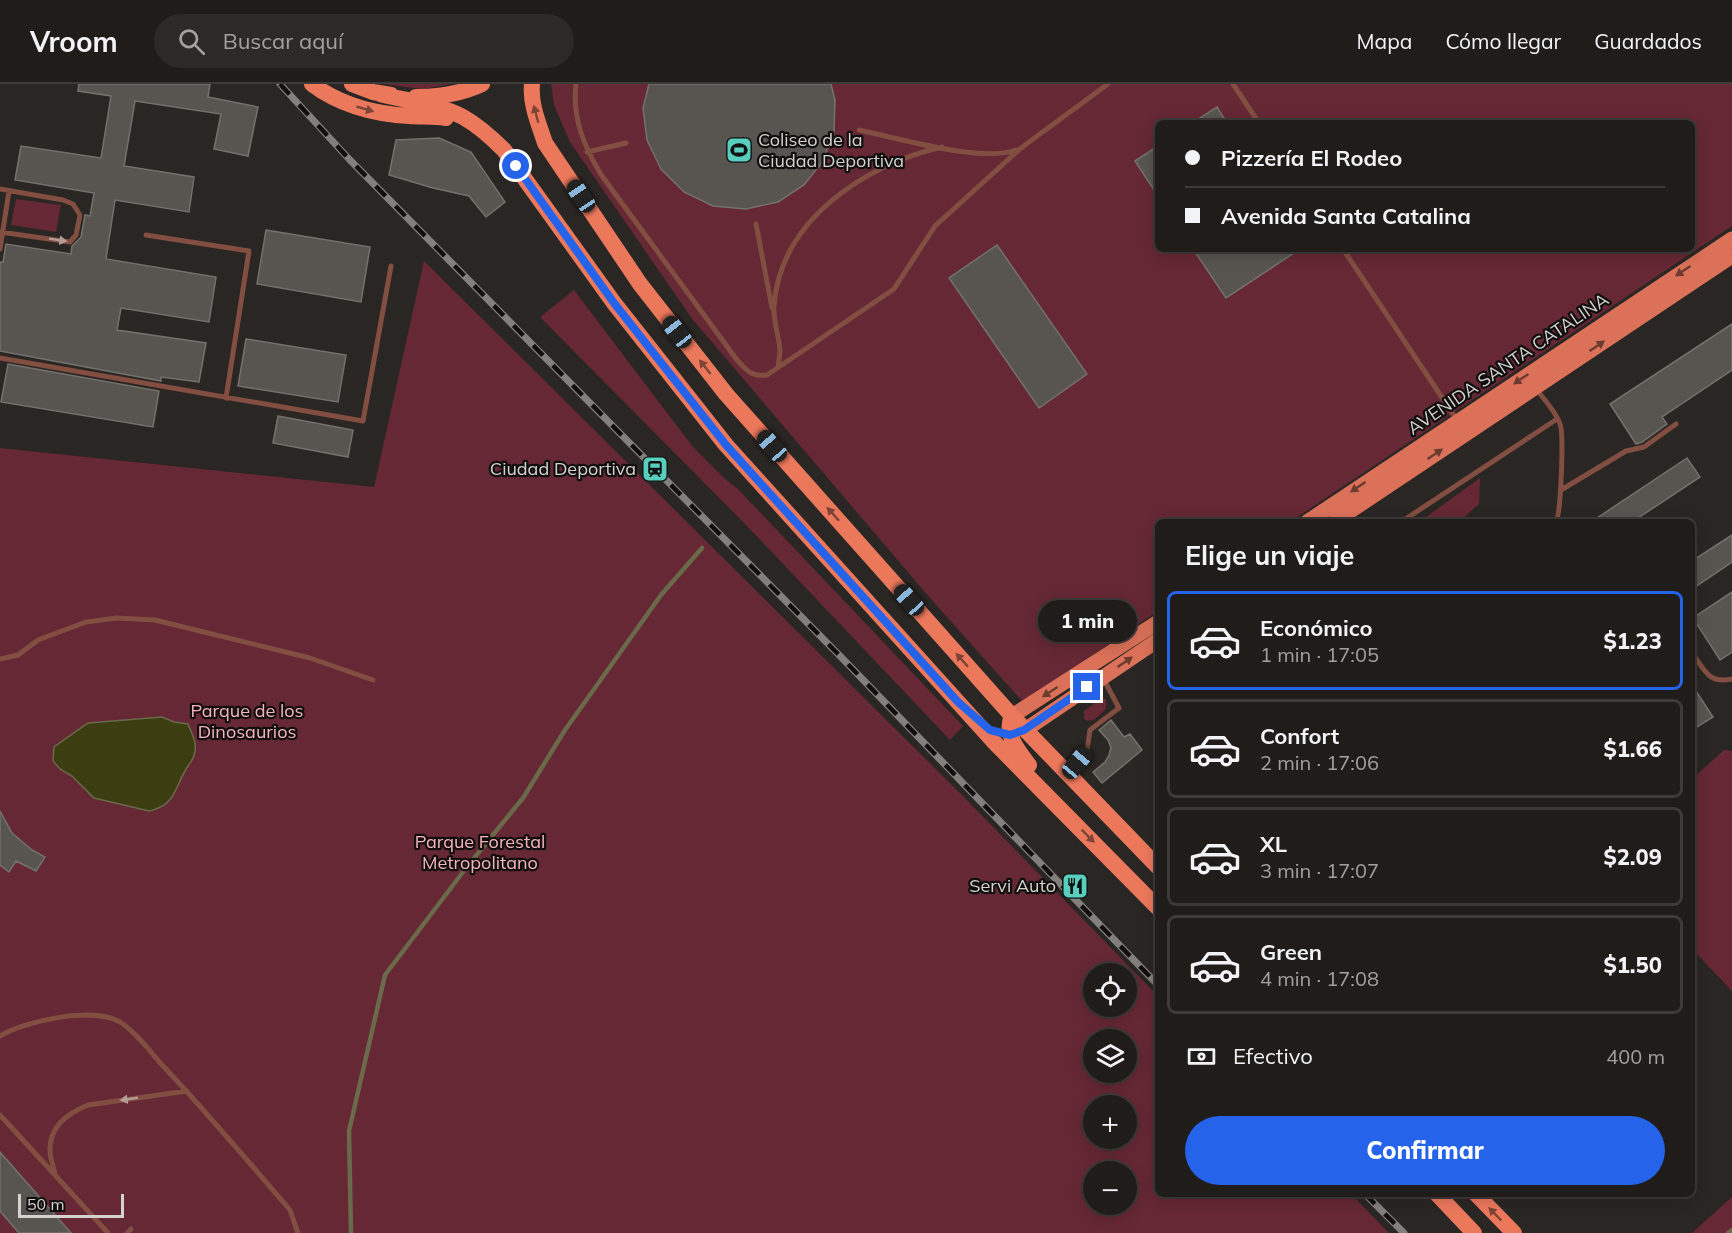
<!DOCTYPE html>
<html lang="es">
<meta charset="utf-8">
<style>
:root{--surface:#201c1a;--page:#2d2927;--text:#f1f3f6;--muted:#a2a1a2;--line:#3d3a39;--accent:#2563eb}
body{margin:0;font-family:Mulish,sans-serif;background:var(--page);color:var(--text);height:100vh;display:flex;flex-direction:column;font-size:22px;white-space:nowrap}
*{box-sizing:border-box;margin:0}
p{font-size:20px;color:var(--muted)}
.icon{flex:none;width:33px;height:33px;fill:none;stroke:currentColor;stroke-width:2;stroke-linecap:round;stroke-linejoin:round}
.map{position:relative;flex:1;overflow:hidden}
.panel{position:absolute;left:1155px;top:435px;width:540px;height:678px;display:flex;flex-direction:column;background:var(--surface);border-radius:9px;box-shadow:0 3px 15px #0003,0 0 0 2px var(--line)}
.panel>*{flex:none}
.top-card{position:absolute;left:1155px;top:36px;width:540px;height:132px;border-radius:9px;box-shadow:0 3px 15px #0003,0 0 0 2px var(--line);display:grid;align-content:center;height:132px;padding:0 30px;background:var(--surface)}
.controls{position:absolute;left:1083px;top:879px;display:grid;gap:12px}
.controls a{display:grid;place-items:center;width:54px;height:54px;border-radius:50%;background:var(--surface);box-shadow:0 3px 15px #0003,0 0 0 2px var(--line);font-size:30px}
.scale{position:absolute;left:18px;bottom:15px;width:106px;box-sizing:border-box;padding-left:6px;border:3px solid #d4d2cf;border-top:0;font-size:16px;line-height:21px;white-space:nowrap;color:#d4d2cf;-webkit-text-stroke:4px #110f0e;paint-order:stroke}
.end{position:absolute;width:27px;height:27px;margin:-14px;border:8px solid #2563eb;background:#fff;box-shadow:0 0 0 3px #fff}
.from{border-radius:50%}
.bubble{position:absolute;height:42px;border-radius:21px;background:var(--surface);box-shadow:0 3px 15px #0003,0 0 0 2px var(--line);font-size:20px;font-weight:800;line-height:42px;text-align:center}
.car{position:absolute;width:18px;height:36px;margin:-18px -9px;border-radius:8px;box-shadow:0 0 4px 2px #0007;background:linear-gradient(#222 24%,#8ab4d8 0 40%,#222 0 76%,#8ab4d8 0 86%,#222 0)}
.top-card b{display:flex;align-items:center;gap:21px;height:57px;font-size:22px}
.top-card b+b{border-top:2px solid var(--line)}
.top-card i{width:15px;height:15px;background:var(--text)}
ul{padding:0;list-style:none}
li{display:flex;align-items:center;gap:18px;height:99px;margin:0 12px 9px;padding:0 18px;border:3px solid var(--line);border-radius:9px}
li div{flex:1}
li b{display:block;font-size:22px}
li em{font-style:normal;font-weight:800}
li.current{border-color:var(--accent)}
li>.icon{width:54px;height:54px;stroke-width:1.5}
h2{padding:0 30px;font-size:27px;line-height:72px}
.pay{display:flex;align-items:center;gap:15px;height:66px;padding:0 30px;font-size:22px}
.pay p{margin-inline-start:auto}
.primary-button{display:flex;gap:12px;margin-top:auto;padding:12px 30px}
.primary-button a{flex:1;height:69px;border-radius:36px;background:var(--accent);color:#fff;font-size:24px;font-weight:800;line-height:69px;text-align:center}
header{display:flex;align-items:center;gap:36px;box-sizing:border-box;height:84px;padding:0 30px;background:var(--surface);border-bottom:2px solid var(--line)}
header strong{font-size:28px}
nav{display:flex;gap:33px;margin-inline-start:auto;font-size:21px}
.search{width:420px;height:54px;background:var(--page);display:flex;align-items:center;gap:15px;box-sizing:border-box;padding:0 21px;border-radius:33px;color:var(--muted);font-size:22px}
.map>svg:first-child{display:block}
</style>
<header>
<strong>Vroom</strong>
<div class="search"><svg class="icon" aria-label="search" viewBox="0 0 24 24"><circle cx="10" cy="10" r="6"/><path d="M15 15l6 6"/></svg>Buscar aquí</div>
<nav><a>Mapa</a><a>Cómo llegar</a><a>Guardados</a></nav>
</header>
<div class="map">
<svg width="1732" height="1149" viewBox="0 0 1732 1149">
<rect width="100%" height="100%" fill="#2a2623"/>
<path fill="#652834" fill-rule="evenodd" d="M383 0H452L422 5Z
M551 0H1732V142L1290 438H1158V527L1023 618 930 514 693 236 570 58 554 21ZM1158 39H1692V165H1158Z
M16 115 61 121 56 148 11 141Z
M424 177 961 710 1158 912V1110H1351L1389 1149H0V364L374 403ZM1094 890H1126V922H1094ZM1094 956H1126V988H1094ZM1094 1022H1126V1054H1094ZM1094 1088H1126V1120H1094Z
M574 206 693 363 725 395 737 404 963 642 950 656 746 441 540 233Z
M1480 394 1479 420 1459 438H1419Z
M1102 614 1106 615V625L1095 635 1088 637 1084 635V627Z
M1724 666 1732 667V907L1692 865V695Z
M1732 1113V1149H1692Z"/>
<path fill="#3d3d12" stroke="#6a6a4b" stroke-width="1.5" d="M162 633 174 638 188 640C192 650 198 660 194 671 193 677 187 682 185 687 174 706 175 721 149 727L94 714 72 692 60 685 53 677 54 663 88 639Z"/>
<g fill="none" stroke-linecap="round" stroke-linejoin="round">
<path stroke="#6a6a4b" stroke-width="4.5" d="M351 1149 349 1047 385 891 466 784 523 714 565 646 661 511 702 464
M1728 1149 1732 1146"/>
</g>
<path fill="#585550" stroke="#74716c" stroke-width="1.5" d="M79 0H210L208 13 258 23 248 72 214 65 221 30 135 17 124 82 194 93 189 128 115 116 106 175 216 193 209 238 121 224 117 246 206 259 199 298 161 293V297L0 267V178H3L6 160 71 170 72 162 81 153 85 131 90 132 94 109 15 96 21 62 101 74 111 12 78 7Z
M649 0H831L835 16 834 47 823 77 804 101 778 118 746 125 713 122 684 108 661 85 647 56 643 24Z
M1217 23 1227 39H1192Z
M439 54 471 68 505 118 486 133 469 112 433 104 389 91 396 56Z
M1158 62V112L1135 77Z
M266 146 370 163 361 218 257 200Z
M997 161 1087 290 1039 324 949 194Z
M1193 165H1300L1226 214Z
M1732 240V286L1662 333 1667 340 1642 358 1636 360 1610 320Z
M246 255 346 271 338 318 238 302Z
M8 280 159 307 153 343 1 318Z
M278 332 353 346 348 373 273 359Z
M1687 374 1700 393 1632 438H1591Z
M1732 451V478L1692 505V477Z
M1732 508V568L1720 576 1693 534Z
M1692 601 1713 633 1692 646Z
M1111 636 1124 653 1130 650 1142 666 1102 699 1093 688 1105 678 1109 671 1111 664 1108 656 1099 646Z
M0 727 12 749 32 766 45 773 36 787 16 777 9 788 0 781Z
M0 1068 71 1149H19L0 1127Z"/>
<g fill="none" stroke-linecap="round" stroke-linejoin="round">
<path stroke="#824e41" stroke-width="5" d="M576 0C572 34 584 63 602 92L737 276C747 287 752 293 767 291L894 205 935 142 1021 64 1108 0
M1233 0 1259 39
M859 46C897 54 982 79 1016 66
M587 68 626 59
M0 105 63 116 73 120 80 131 76 151 70 158 0 148
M756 140 772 224
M146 151 249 167 226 314
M0 165 9 107
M1343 165 1457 336
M779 258C777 247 773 233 774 222 780 136 866 80 942 63
M0 274 363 337 391 182
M778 283 780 268 779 257
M1536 305C1544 315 1556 328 1560 340 1564 349 1561 429 1556 438
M1561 406 1626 367 1644 363 1676 340
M1401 438 1557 335
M1692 569C1705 586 1708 600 1732 595
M0 575 18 571 38 556 86 538 117 534 155 536 310 574 373 596
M1069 689 1087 667 1090 646 1119 624 1103 594
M0 952C26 937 92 922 120 938 137 949 151 969 165 984 208 1030 249 1078 290 1126L298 1149
M0 1031 108 1149
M55 1091C54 1083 50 1074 50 1067 49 1043 68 1029 88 1021L187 1007
M127 1149 131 1145"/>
<path stroke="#db7158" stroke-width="15" d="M1307 438 1732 155
M1334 438 1732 172
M1012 632 1158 538
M1025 646 1158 556"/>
<path stroke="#ec785c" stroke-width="16" d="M312 0C340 21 375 30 409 32 421 33 434 32 446 34
M352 0 373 8 391 11
M532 0C530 21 539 40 545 59L640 200 726 310 1012 632 1158 783
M380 10C407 17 439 20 463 33 479 42 492 54 504 66L614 219 726 361 994 658 1158 824
M416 13C440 13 461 10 482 0
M1012 632C1004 650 1018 667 1029 681
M1437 1110 1474 1149
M1476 1110 1514 1149"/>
<g stroke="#827f7c" stroke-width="7">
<path id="rail" d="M280 0 349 75 842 574 1158 901
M1365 1110 1404 1149"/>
</g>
<use href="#rail" stroke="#110f0e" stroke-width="4.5" stroke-dasharray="14" stroke-linecap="butt"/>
</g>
<defs><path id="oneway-solid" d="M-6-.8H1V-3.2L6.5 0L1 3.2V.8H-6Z" transform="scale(1.5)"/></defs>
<g fill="#7e4435">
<use href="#oneway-solid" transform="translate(365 25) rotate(16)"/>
<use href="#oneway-solid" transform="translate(536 30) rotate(-105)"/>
<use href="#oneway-solid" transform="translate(705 283) rotate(-128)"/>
<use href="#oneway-solid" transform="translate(833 430) rotate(-132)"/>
<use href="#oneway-solid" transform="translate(962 576) rotate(-132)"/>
<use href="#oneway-solid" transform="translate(1088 752) rotate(45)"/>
<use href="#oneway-solid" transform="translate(1495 1130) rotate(-134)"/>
</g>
<g fill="#b39d96">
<use href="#oneway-solid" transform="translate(58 156) rotate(9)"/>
<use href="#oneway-solid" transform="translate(129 1015) rotate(172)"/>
</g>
<g fill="#6c3b2f">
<use href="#oneway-solid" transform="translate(1683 187) rotate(146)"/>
<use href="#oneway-solid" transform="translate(1597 262) rotate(-34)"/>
<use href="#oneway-solid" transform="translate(1521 295) rotate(146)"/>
<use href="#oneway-solid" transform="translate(1435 370) rotate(-34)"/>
<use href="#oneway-solid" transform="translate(1358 403) rotate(146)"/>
<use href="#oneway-solid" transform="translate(1125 578) rotate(-34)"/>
<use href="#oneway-solid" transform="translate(1050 608) rotate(147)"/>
</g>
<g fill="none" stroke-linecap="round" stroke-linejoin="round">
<path stroke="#2563eb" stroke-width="8" d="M516 82 614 219 726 361 958 618 990 646 1010 651 1024 646 1087 603"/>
</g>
<defs>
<g id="stadium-square" transform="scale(1.35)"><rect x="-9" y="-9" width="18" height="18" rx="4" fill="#58cebf" stroke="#110f0e"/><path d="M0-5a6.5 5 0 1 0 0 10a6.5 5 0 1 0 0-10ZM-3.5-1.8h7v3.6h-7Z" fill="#111"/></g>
<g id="station-square" transform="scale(1.35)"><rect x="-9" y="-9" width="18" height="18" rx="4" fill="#58cebf" stroke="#110f0e"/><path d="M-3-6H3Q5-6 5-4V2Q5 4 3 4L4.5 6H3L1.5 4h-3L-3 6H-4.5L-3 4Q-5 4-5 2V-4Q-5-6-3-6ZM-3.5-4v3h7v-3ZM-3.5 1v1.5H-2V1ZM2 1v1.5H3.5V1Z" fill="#111"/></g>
<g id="restaurant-square" transform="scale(1.35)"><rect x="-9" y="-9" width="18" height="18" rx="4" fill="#58cebf" stroke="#110f0e"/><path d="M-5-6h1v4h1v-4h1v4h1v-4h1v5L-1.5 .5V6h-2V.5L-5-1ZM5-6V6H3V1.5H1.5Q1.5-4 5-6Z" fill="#111"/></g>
</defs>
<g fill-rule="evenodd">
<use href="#stadium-square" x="739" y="66"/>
<use href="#station-square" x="655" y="385"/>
<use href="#restaurant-square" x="1075" y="802"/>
</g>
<g text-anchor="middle" stroke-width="4.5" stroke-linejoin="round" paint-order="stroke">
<g font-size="18" fill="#d4d2cf" stroke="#110f0e" text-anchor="end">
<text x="758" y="62" text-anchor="start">Coliseo de la<tspan x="758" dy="21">Ciudad Deportiva</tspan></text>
<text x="636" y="391">Ciudad Deportiva</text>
<text x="1056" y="808">Servi Auto</text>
</g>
<g font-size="18" fill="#d4d2cf" stroke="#110f0e">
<text transform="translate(1508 280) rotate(-34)" y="6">AVENIDA SANTA CATALINA</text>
</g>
<g font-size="18" fill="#f8b4be" stroke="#110f0e">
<text x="247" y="633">Parque de los<tspan x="247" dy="21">Dinosaurios</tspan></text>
<text x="480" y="764">Parque Forestal<tspan x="480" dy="21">Metropolitano</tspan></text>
</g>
</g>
</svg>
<div class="controls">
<a><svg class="icon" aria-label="locate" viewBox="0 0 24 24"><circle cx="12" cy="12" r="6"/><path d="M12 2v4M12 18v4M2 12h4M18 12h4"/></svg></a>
<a><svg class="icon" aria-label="layers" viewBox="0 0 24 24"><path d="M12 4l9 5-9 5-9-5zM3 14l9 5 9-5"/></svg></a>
<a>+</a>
<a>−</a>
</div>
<div class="scale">50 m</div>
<i class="end from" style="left:516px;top:82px"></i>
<i class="end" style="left:1087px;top:603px"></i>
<div class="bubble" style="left:1038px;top:516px;width:99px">1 min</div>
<i class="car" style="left:581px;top:112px;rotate:326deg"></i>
<i class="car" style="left:677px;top:248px;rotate:322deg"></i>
<i class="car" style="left:772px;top:362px;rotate:319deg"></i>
<i class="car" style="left:909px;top:516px;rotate:318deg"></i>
<i class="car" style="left:1077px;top:679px;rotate:40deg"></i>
<div class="top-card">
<b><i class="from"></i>Pizzería El Rodeo</b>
<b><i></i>Avenida Santa Catalina</b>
</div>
<section class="panel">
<h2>Elige un viaje</h2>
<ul>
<li class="current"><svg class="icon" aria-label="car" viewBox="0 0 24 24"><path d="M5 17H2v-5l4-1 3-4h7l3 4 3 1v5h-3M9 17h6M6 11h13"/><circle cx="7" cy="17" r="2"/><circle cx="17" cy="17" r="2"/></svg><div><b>Económico</b><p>1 min · 17:05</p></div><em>$1.23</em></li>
<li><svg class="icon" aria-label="car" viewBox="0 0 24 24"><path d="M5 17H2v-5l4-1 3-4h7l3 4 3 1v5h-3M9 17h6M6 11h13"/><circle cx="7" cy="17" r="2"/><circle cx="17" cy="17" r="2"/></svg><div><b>Confort</b><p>2 min · 17:06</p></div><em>$1.66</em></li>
<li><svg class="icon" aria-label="car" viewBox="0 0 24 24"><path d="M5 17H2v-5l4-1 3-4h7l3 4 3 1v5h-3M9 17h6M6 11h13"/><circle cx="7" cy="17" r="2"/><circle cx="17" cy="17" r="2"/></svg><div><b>XL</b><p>3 min · 17:07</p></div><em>$2.09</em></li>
<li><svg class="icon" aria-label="car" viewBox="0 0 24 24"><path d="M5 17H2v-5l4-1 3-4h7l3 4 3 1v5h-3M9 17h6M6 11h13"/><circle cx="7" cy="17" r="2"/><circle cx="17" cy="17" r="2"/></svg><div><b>Green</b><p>4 min · 17:08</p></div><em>$1.50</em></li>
</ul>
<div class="pay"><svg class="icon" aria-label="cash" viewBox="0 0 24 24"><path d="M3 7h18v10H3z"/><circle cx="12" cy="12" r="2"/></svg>Efectivo<p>400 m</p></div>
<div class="primary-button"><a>Confirmar</a></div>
</section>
</div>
